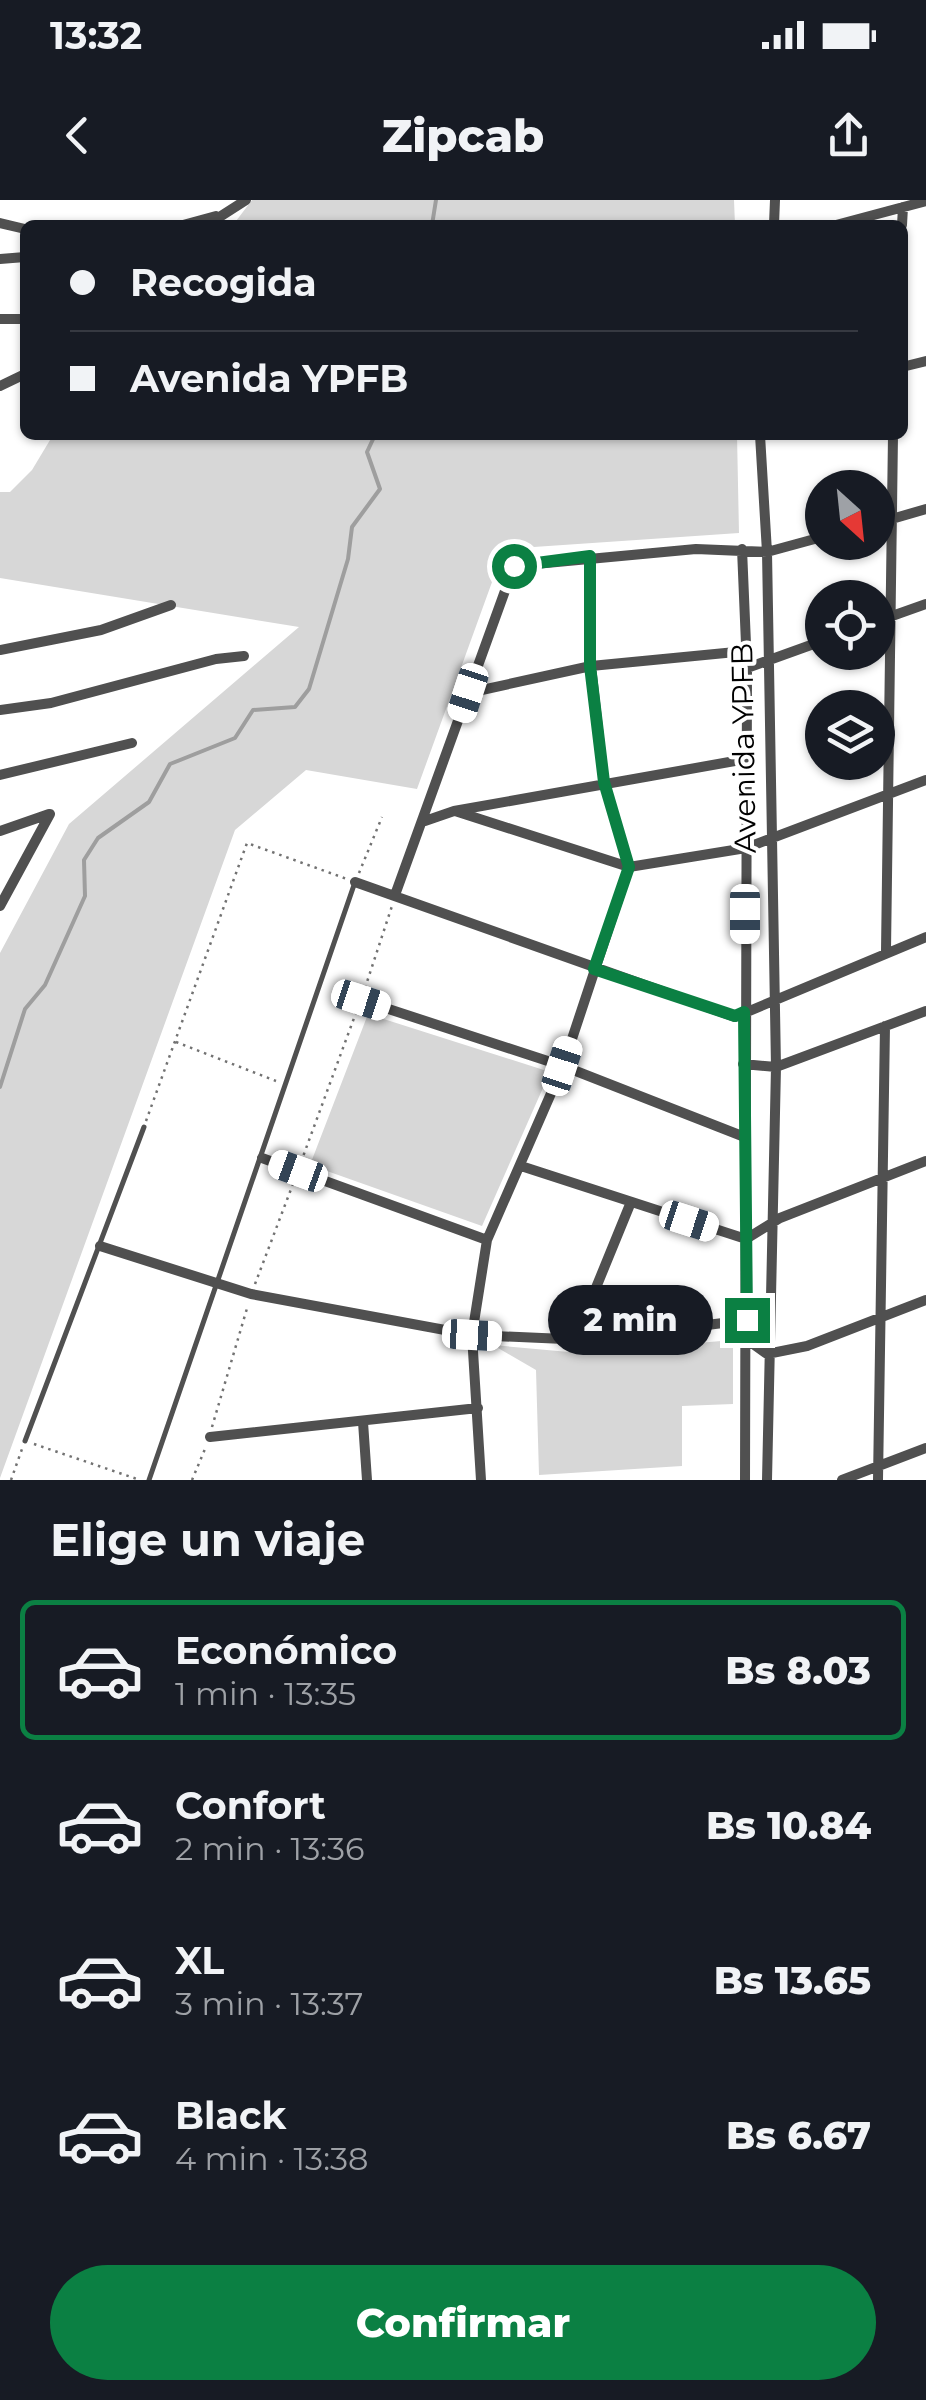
<!DOCTYPE html>
<html lang="es">
<meta charset="utf-8">
<style>
:root{--surface:#171b24;--page:#20242c;--text:#f1f3f6;--muted:#9ea1a6;--line:#363941;--accent:#0b8043}
body{margin:0;font-family:Montserrat,sans-serif;background:var(--page);color:var(--text);height:100vh;display:flex;flex-direction:column;font-size:38px;white-space:nowrap}
*{box-sizing:border-box;margin:0}
p{font-size:32px;color:var(--muted)}
.icon{flex:none;width:55px;height:55px;fill:none;stroke:currentColor;stroke-width:2;stroke-linecap:round;stroke-linejoin:round}
.map{position:relative;height:1280px;overflow:hidden}
.panel{display:flex;flex-direction:column;background:var(--surface);flex:1}
.panel>*{flex:none}
.top-card{position:absolute;left:20px;top:20px;width:888px;height:220px;border-radius:15px;box-shadow:0 2px 8px #0004;display:grid;align-content:center;height:220px;padding:0 50px;background:var(--surface)}
.needle{width:65px;rotate:153deg}
.controls{position:absolute;left:805px;top:270px;display:grid;gap:20px}
.controls a{display:grid;place-items:center;width:90px;height:90px;border-radius:50%;background:var(--surface);box-shadow:0 2px 8px #0004;font-size:50px}
.end{position:absolute;width:45px;height:45px;margin:-22px;border:12px solid #0b8043;background:#fff;box-shadow:0 0 0 5px #fff}
.from{border-radius:50%}
.bubble{position:absolute;height:70px;border-radius:35px;background:var(--surface);box-shadow:0 2px 8px #0004;font-size:32px;font-weight:800;line-height:70px;text-align:center}
.car{position:absolute;width:30px;height:60px;margin:-30px -15px;border-radius:12px;box-shadow:0 0 8px 2px #0007;background:linear-gradient(#fff 24%,#345 0 40%,#fff 0 76%,#345 0 86%,#fff 0)}
.top-card b{display:flex;align-items:center;gap:35px;height:95px;font-size:38px}
.top-card b+b{border-top:2px solid var(--line)}
.top-card i{width:25px;height:25px;background:var(--text)}
ul{padding:0;list-style:none}
li{display:flex;align-items:center;gap:30px;height:140px;margin:0 20px 15px;padding:0 30px;border:5px solid transparent;border-radius:15px}
li div{flex:1}
li b{display:block;font-size:38px}
li em{font-style:normal;font-weight:800}
li.active{border-color:var(--accent)}
li>.icon{width:90px;height:90px;stroke-width:1.5}
h2{padding:0 50px;font-size:45px;line-height:120px}
.primary-button{display:flex;gap:20px;margin-top:auto;padding:20px 50px}
.primary-button a{flex:1;height:115px;border-radius:60px;background:var(--accent);color:#fff;font-size:40px;font-weight:800;line-height:115px;text-align:center}
.status{display:flex;justify-content:space-between;align-items:center;height:70px;padding:0 50px;background:var(--surface);direction:ltr}
.status svg{height:28px;fill:currentColor}
header{display:flex;justify-content:space-between;align-items:center;height:130px;padding:0 50px;background:var(--surface);font-size:45px;font-weight:800}
.map>svg:first-child{display:block}
</style>
<div class="status"><b>13:32</b><svg viewBox="0 0 49 12"><path d="M0 12V9h3v3zM5 12V6h3v6zM10 12V3h3v9zM15 12V0h3v12zM26 1h20v11H26zM47 4h2v5h-2z"/></svg></div>
<header><svg class="icon" aria-label="back" viewBox="0 0 24 24"><path d="M15 5l-7 7 7 7"/></svg>Zipcab<svg class="icon" aria-label="share" viewBox="0 0 24 24"><path d="M12 15V3M7 8l5-5 5 5M5 13v7h14v-7"/></svg></header>
<div class="map">
<svg width="926" height="1280" viewBox="0 0 926 1280">
<rect width="100%" height="100%" fill="#fff"/>
<path fill="#d7d7d7" d="M252 0H734L735 25H233Z
M53 235H737L739 333 504 349 417 589 306 570 235 630 0 1278V753L69 624 299 427 0 378V292H10L32 270Z
M368 814 550 872 482 1026 310 965Z
M733 1140V1204L682 1206V1266L539 1275 536 1170 493 1145 580 1153Z"/>
<g fill="none" stroke-linecap="round" stroke-linejoin="round">
<path stroke="#9e9e9e" stroke-width="4" d="M432 25 436 0
M0 887 25 809 45 785 85 696 84 660 98 638 149 602 170 564 235 538 253 510 295 507 309 489 348 359 352 327 380 289 367 252 375 235"/>
<path stroke="#727272" stroke-width="2.5" stroke-dasharray="2.5 5" stroke-linecap="butt" d="M359 673 382 617
M365 788 392 706
M176 842 276 881
M146 921 247 643 347 679
M301 962 357 810
M255 1084 293 984
M212 1227 248 1105
M34 1244 140 1280
M11 1280 22 1249
M192 1280 205 1249"/>
<path stroke="#505050" stroke-width="5" d="M25 1241 144 927
M149 1280 354 685"/>
<path stroke="#505050" stroke-width="10" d="M0 23 25 29
M183 25 216 16
M207 25 246 0
M774 25 775 0
M836 25 926 1
M902 25 903 7
M0 59 25 57
M0 119H25
M902 167 926 161
M0 186 25 174
M760 235 767 352 776 867 767 1280
M878 323 926 309
M742 349 747 468 745 1280
M590 356 591 466 604 582 629 667
M878 421 926 404
M0 450 101 430 171 405
M747 468 822 441
M468 493 591 466 746 451
M0 510 51 503 216 459 244 456
M0 575 132 543
M455 611 629 667
M425 621 454 611 746 559
M0 631 49 614
M355 682 735 817 926 737
M395 695 514 366 696 349 767 352 822 337
M0 706 50 614
M886 751 893 235
M361 800 563 866 742 936
M743 864 776 867 926 811
M262 958 487 1040
M521 966 746 1039 780 1018 926 961
M100 1046 251 1094 472 1135 587 1140 747 1120
M575 1139 631 1002
M746 1139 767 1154 807 1146 926 1100
M363 1222 367 1280
M210 1237 478 1208
M481 1280 472 1135 487 1040 563 866 629 667 746 648 926 580
M842 1280 926 1248
M878 1280 885 826"/>
</g>
<g fill="none" stroke-linecap="round" stroke-linejoin="round">
<path stroke="#0b8043" stroke-width="12" d="M514 366 590 356V466L604 582 629 667 594 769 735 816 744 812 747 1120"/>
</g>
<g text-anchor="middle" stroke-width="8" stroke-linejoin="round" paint-order="stroke">
<g font-size="30" fill="#000" stroke="#fff">
<text transform="translate(744 548) rotate(-91)" y="10">Avenida YPFB</text>
</g>
</g>
</svg>
<div class="controls">
<a><svg class="needle" viewBox="-14 -14 28 28"><path d="M0-13l5 13h-10z" fill="#e53935"/><path d="M0 13l5-13h-10z" fill="#9ea1a6"/></svg></a>
<a><svg class="icon" aria-label="locate" viewBox="0 0 24 24"><circle cx="12" cy="12" r="6"/><path d="M12 2v4M12 18v4M2 12h4M18 12h4"/></svg></a>
<a><svg class="icon" aria-label="layers" viewBox="0 0 24 24"><path d="M12 4l9 5-9 5-9-5zM3 14l9 5 9-5"/></svg></a>
</div>
<i class="end from" style="left:514px;top:366px"></i>
<i class="end" style="left:747px;top:1120px"></i>
<div class="bubble" style="left:548px;top:1085px;width:165px">2 min</div>
<i class="car" style="left:468px;top:493px;rotate:198deg"></i>
<i class="car" style="left:745px;top:714px;rotate:180deg"></i>
<i class="car" style="left:361px;top:800px;rotate:108deg"></i>
<i class="car" style="left:562px;top:866px;rotate:18deg"></i>
<i class="car" style="left:298px;top:971px;rotate:290deg"></i>
<i class="car" style="left:689px;top:1021px;rotate:108deg"></i>
<i class="car" style="left:472px;top:1135px;rotate:93deg"></i>
<div class="top-card">
<b><i class="from"></i>Recogida</b>
<b><i></i>Avenida YPFB</b>
</div>
</div>
<section class="panel">
<h2>Elige un viaje</h2>
<ul>
<li class="active"><svg class="icon" aria-label="car" viewBox="0 0 24 24"><path d="M5 17H2v-5l4-1 3-4h7l3 4 3 1v5h-3M9 17h6M6 11h13"/><circle cx="7" cy="17" r="2"/><circle cx="17" cy="17" r="2"/></svg><div><b>Económico</b><p>1 min · 13:35</p></div><em>Bs 8.03</em></li>
<li><svg class="icon" aria-label="car" viewBox="0 0 24 24"><path d="M5 17H2v-5l4-1 3-4h7l3 4 3 1v5h-3M9 17h6M6 11h13"/><circle cx="7" cy="17" r="2"/><circle cx="17" cy="17" r="2"/></svg><div><b>Confort</b><p>2 min · 13:36</p></div><em>Bs 10.84</em></li>
<li><svg class="icon" aria-label="car" viewBox="0 0 24 24"><path d="M5 17H2v-5l4-1 3-4h7l3 4 3 1v5h-3M9 17h6M6 11h13"/><circle cx="7" cy="17" r="2"/><circle cx="17" cy="17" r="2"/></svg><div><b>XL</b><p>3 min · 13:37</p></div><em>Bs 13.65</em></li>
<li><svg class="icon" aria-label="car" viewBox="0 0 24 24"><path d="M5 17H2v-5l4-1 3-4h7l3 4 3 1v5h-3M9 17h6M6 11h13"/><circle cx="7" cy="17" r="2"/><circle cx="17" cy="17" r="2"/></svg><div><b>Black</b><p>4 min · 13:38</p></div><em>Bs 6.67</em></li>
</ul>
<div class="primary-button"><a>Confirmar</a></div>
</section>
